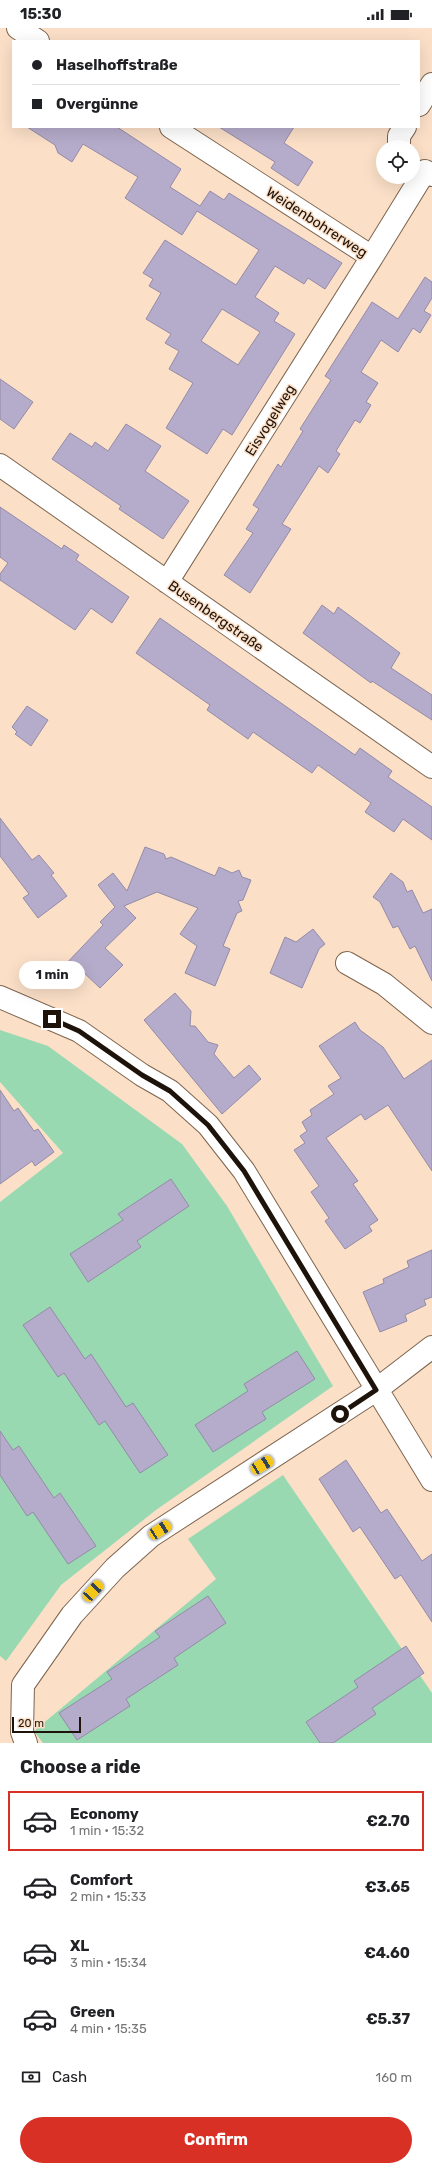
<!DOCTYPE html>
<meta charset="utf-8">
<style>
:root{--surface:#fff;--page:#f2f2f2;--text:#202124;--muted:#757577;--line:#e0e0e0;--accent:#d93025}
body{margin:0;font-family:Rubik,sans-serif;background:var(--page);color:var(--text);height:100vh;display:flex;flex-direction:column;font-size:15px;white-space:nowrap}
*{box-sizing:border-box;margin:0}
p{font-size:13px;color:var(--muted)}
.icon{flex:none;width:22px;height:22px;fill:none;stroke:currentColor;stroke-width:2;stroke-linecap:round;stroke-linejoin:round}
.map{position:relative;height:1715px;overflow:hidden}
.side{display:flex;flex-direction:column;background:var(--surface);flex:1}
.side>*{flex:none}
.top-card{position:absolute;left:12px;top:12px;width:408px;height:88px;border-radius:0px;box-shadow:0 4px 16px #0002;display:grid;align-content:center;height:88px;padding:0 20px;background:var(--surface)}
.tools{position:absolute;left:376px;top:112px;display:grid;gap:8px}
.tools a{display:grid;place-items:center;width:44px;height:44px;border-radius:50%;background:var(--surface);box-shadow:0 4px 16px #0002;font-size:20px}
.scale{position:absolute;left:12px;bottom:10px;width:69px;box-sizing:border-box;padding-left:4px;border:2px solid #1d130b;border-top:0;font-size:11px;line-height:14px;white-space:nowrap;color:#1d130b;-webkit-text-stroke:3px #fbdfc7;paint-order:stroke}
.end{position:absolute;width:18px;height:18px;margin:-9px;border:5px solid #1d130b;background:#fff;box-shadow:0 0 0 2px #fff}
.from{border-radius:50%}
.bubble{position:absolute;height:28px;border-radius:14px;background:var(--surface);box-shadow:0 4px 16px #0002;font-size:13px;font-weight:700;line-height:28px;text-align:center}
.car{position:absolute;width:12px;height:24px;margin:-12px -6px;border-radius:5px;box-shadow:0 0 3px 1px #0007;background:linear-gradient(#f5c518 24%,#345 0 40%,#f5c518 0 76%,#345 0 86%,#f5c518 0)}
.top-card b{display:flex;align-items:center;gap:14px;height:38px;font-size:15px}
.top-card b+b{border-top:1px solid var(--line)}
.top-card i{width:10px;height:10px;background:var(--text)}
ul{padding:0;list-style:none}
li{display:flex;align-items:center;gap:12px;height:60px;margin:0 8px 6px;padding:0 12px;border:2px solid transparent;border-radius:0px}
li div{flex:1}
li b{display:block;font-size:15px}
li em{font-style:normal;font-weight:700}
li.active{border-color:var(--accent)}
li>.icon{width:36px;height:36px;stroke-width:1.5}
h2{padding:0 20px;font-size:18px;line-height:48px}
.pay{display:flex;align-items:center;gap:10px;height:44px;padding:0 20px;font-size:15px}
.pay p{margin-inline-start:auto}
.button{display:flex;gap:8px;margin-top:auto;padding:8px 20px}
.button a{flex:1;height:46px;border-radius:24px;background:var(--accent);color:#fff;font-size:16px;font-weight:700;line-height:46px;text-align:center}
.status{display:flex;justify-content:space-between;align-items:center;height:28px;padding:0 20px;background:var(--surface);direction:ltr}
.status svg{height:11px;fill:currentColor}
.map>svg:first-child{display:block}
</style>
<div class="status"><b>15:30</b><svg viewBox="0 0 49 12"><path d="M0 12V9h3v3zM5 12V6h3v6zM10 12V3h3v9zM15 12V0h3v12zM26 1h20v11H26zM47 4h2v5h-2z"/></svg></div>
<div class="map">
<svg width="432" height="1715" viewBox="0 0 432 1715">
<rect width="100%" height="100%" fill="#fbdfc7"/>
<path fill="#99d9b2" d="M0 1002 48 1018 182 1116 227 1178 333 1358 156 1482 61 1557 6 1633 0 1628V1174L63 1125 0 1054Z
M283 1447 432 1665V1715H43L34 1703 216 1551 188 1511Z"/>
<path fill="#b5abca" stroke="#948ba8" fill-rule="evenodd" d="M27 99H117L181 141 170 159 200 178 210 163 224 172 229 165 342 235 325 261 308 250 304 256 275 238 255 269 279 285 274 293 295 306 232 407 223 401 207 426 166 400 193 355 169 341 179 323 165 315 171 306 146 291 161 265 149 258 153 251 143 245 165 212 236 257 259 222 197 183 182 207 125 170 138 149 83 116 72 134 58 125 55 117ZM222 281 260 304 238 337 201 313Z
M219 99H294L284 115 313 134 298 158 271 140 275 134Z
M425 249 432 254V270L424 283 431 287 420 305 413 300 398 324 381 312 361 344 378 355 366 374 371 377 360 395 355 392 336 423 340 426 328 445 319 438 282 496 291 501 250 565 224 547 253 505 246 501 259 481 253 477 278 436 281 439 303 403 300 401 331 352 325 348 372 274 398 291Z
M0 351 33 374 14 401 0 391Z
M126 396 161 418 145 443 189 473 163 511 119 481 121 478 52 431 70 405 92 419 95 414 108 423Z
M0 479 62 521 64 517 79 527 76 532 129 569 112 595 91 580 75 602 0 552V546L8 535 0 529Z
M322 577 334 586 338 579 400 625 391 640 432 667V692L372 653 371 655 303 605Z
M160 590 355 727 360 720 392 743 388 749 432 779V812L403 791 394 804 365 784 371 775 318 737 312 745 253 704 248 711 207 682 210 677 136 625Z
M27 678 48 692 31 718 15 706 17 704 12 699Z
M0 790 32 832 39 827 54 845 51 847 67 868 38 890 23 870 29 866 0 828Z
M145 819 164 826 166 831 171 829 215 848 219 839 232 845 239 842 242 849 251 852 243 872 238 873 242 883 237 885 223 918 230 921 215 958 185 945 197 918 180 906 198 880 157 864 124 878 136 890 105 920 123 937 100 960 82 943 74 951 62 940 103 897 100 894 115 879 98 857 113 845 127 863Z
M391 845 403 854 407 864 412 862 423 885 432 881V953L415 918 410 921 398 898 393 900 380 874 373 869Z
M313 901 325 916 319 921 302 960 270 945 285 909 296 914Z
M175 965 191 983 190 998H195L208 1014 218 1017 214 1026 234 1050 249 1037 261 1051 222 1086 144 992Z
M355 994 360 1002 383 1019 404 1051 432 1032V1143L388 1077 365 1092 361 1086 326 1110 358 1153 353 1156 378 1192 369 1198 372 1203 345 1221 325 1193 329 1190 311 1164 319 1158 294 1122 305 1115 300 1108 307 1103 302 1094 312 1087 310 1082 334 1066 328 1058 341 1050 319 1018Z
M0 1062 14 1083 18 1080 34 1103 38 1101 54 1124 35 1138 32 1133 0 1156Z
M171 1151 189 1178 137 1213 141 1219 88 1254 70 1226 123 1192 118 1186Z
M432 1222V1269L424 1272 426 1277 405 1287 407 1293 380 1304 363 1264 384 1255 383 1251 409 1239 407 1233Z
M50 1279 85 1331 91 1326 126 1379 133 1375 168 1427 140 1445 105 1393 99 1397 64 1345 58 1349 23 1297Z
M297 1323 315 1351 262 1384 266 1391 213 1424 195 1397 248 1363 244 1356Z
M0 1403 13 1422 19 1418 54 1470 60 1465 96 1518 68 1536 33 1484 27 1488 0 1447Z
M346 1432 381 1485 387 1481 422 1533 432 1526V1594L401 1547 395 1551 360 1499 353 1504 319 1451Z
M208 1568 226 1595 174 1630 178 1637 126 1671 130 1678 77 1712 59 1685 112 1651 107 1644 160 1609 155 1603Z
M406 1618 424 1645 372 1680 376 1686 333 1715H320L306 1694 358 1659 354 1653Z"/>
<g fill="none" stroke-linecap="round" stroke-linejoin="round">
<g stroke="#7d654f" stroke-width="24">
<path id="street" d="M18 0 38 13
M419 77 432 56
M171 99 372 229 425 143 432 147
M399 119V108L405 99
M0 437 432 739
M167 554 372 229
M347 935 384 956 432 995
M0 969 79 1003 142 1047 170 1063 208 1097 244 1143 432 1452
M26 1715 22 1704 23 1657 72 1587 115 1540 151 1508 376 1362 432 1319"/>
</g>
<use href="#street" stroke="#fff" stroke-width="22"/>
</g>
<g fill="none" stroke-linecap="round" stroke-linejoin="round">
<path stroke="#1d130b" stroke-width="5" d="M52 991 79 1003 142 1047 170 1063 208 1097 244 1143 376 1362 340 1386"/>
</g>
<g text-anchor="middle" stroke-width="3" stroke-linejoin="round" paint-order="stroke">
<g font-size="14" fill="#1d130b" stroke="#fbdfc7">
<text transform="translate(317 194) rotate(33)" y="5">Weidenbohrerweg</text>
<text transform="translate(270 392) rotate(-58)" y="5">Eisvogelweg</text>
<text transform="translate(216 588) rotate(35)" y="5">Busenbergstraße</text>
</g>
</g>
</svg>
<div class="tools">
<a><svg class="icon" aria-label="locate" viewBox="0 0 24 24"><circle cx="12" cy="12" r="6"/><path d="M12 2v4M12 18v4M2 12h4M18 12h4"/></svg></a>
</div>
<div class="scale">20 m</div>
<i class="end from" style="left:340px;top:1386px"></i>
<i class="end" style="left:52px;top:991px"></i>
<div class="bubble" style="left:19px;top:933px;width:66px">1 min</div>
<i class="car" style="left:262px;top:1437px;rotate:58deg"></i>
<i class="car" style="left:160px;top:1502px;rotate:57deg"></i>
<i class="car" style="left:93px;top:1563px;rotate:43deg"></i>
<div class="top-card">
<b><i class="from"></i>Haselhoffstraße</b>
<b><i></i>Overgünne</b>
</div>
</div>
<section class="side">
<h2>Choose a ride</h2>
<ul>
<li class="active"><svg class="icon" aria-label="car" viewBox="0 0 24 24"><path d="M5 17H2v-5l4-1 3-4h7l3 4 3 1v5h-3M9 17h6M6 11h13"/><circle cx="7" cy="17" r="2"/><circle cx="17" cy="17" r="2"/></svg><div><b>Economy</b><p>1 min · 15:32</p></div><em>€2.70</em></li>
<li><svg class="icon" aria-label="car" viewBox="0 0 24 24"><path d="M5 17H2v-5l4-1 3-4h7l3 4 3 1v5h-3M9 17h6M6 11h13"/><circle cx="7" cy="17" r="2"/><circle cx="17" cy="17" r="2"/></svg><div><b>Comfort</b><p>2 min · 15:33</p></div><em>€3.65</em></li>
<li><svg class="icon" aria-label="car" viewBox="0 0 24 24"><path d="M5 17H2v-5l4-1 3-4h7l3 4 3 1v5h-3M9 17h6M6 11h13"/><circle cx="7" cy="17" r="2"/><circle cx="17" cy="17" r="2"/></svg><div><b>XL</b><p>3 min · 15:34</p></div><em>€4.60</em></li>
<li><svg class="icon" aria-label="car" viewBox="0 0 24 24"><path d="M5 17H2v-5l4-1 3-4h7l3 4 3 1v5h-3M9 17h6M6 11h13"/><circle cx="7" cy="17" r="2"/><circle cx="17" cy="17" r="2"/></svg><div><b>Green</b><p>4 min · 15:35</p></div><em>€5.37</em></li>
</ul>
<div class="pay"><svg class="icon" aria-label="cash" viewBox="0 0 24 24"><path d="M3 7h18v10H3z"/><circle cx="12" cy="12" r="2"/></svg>Cash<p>160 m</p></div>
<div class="button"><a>Confirm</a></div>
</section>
